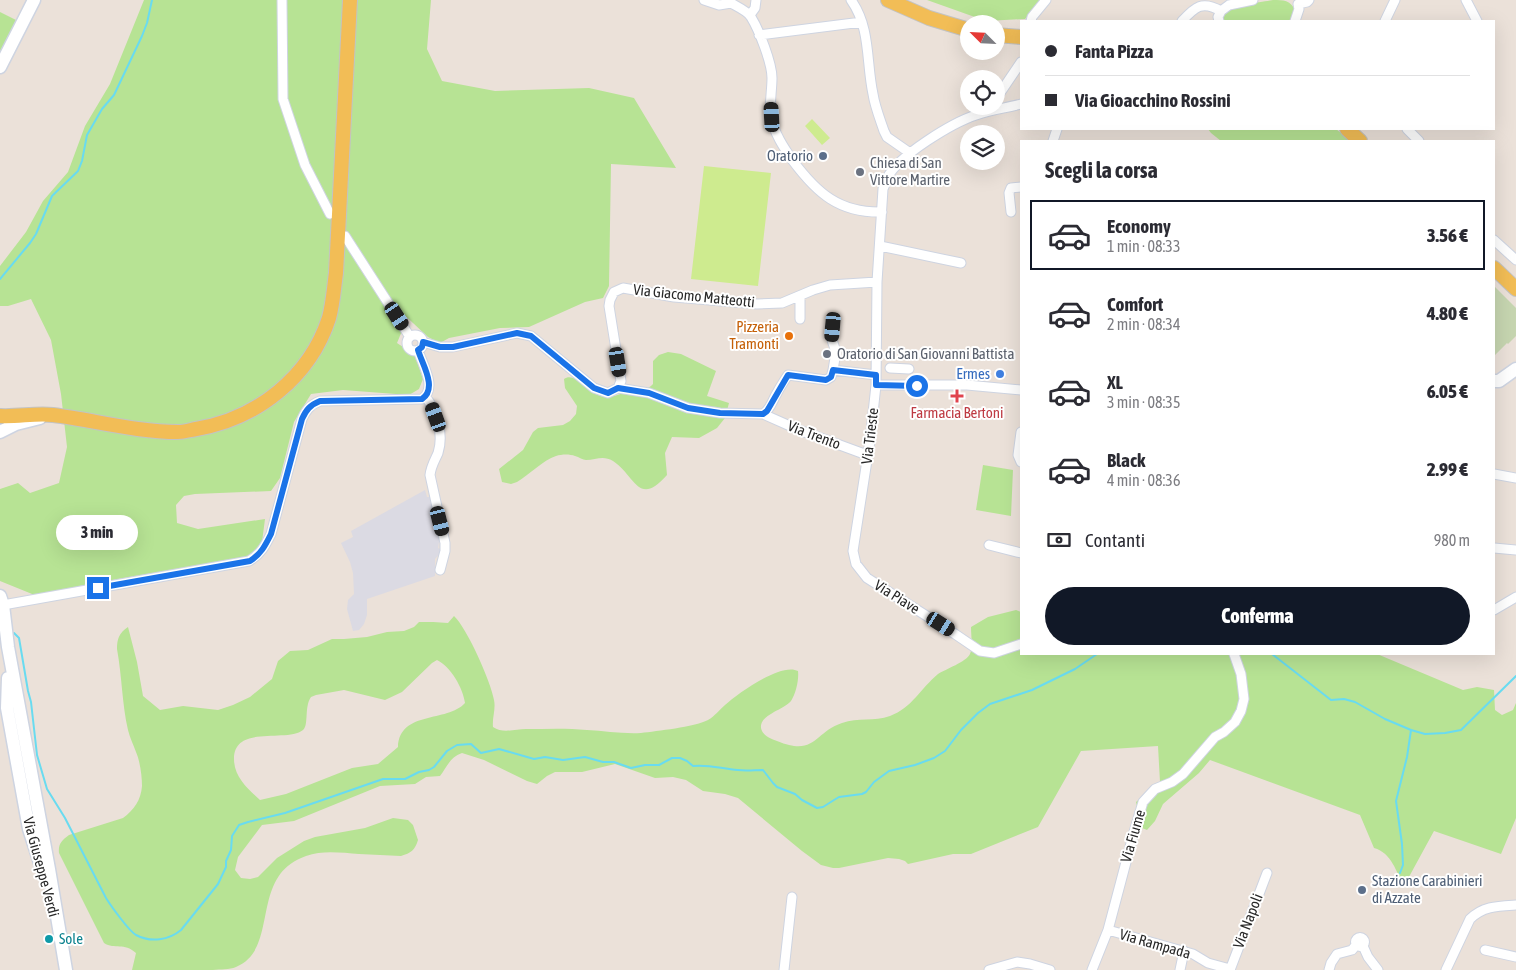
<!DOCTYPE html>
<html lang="it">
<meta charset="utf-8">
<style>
:root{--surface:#fff;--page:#f7f7f7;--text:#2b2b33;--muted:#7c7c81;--line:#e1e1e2;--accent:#111827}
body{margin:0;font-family:"Asap Condensed",sans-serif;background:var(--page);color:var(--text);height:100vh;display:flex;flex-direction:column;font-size:19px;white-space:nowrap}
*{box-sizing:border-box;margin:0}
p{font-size:16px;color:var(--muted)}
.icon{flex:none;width:28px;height:28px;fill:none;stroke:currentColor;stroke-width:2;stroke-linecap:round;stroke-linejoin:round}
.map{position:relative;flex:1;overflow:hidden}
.panel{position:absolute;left:1020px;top:140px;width:475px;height:515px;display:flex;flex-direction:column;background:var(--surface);border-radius:0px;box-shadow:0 5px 20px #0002}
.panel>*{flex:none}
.guide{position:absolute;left:1020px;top:20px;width:475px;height:110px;border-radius:0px;box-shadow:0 5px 20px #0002;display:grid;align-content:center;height:110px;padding:0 25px;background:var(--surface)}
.needle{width:32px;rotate:294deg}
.controls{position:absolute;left:960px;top:15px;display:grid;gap:10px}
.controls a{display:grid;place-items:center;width:45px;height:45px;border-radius:50%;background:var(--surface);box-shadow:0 5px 20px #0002;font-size:25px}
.end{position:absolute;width:22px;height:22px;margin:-11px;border:6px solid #1a73e8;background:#fff;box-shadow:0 0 0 2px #fff}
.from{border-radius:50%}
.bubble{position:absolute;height:35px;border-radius:18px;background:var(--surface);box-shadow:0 5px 20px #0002;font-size:16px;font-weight:800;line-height:35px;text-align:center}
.car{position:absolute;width:15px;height:30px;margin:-15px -8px;border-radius:6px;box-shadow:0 0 4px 1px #0007;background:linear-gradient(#222 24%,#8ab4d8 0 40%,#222 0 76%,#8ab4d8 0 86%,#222 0)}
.guide b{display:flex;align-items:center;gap:18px;height:48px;font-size:19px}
.guide b+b{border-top:1px solid var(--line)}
.guide i{width:12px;height:12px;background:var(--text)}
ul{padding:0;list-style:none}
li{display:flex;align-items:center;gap:15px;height:70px;margin:0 10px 8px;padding:0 15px;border:2px solid transparent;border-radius:0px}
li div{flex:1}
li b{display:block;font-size:19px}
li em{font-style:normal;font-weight:800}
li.current{border-color:var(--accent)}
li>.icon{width:45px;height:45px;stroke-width:1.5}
h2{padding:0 25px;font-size:22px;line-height:60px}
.pay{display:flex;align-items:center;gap:12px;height:55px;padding:0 25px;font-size:19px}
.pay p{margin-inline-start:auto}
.cta{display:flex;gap:10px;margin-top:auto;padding:10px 25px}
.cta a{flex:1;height:58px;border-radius:30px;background:var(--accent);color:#fff;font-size:20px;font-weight:800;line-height:58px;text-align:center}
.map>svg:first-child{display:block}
</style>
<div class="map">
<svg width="1516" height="970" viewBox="0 0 1516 970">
<rect width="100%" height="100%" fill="#ebe1d9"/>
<path fill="#dbdae3" d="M425 490 427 497H431L440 536 438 548 440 549V553L435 559V576L367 599V615L364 624 359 630 353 631 347 609 348 600 354 594 353 573 350 562 341 543 353 537 351 531Z"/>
<path fill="#b7e394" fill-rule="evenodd" d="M144 0H431L427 49 442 81 495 91 589 88 634 98 676 168 611 164 609 286 603 298 585 302 529 327 500 328 449 338 440 343 428 337 398 309H387L402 331 397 343 415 355 423 379 419 389 409 395 343 390 311 394 294 422 280 478 271 491 195 494 184 496 176 505 177 523 198 529 265 519 262 542 251 556 84 585 37 596 0 581V489L18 483 30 493 59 483 67 447 61 394 51 340 31 299 8 306H0V266L26 232 43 201 68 172 85 126 110 84Z
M927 0H1040L1025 19 986 21Z
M1273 0C1284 0 1290 0 1295 10L1291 21H1224C1222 16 1224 11 1229 8 1237 4 1264 2 1273 0Z
M0 12 16 20 0 54Z
M1208 129H1336L1351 141H1221L1211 133Z
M668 352 681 354 716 371 707 396 729 403 725 418 717 428 699 438 672 437 665 453 667 475C638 508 635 475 613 461 603 455 596 460 586 460 583 460 579 457 575 456 570 454 562 454 556 456 543 460 529 475 517 482L511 484 502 482 499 469 523 450 533 432 538 428 563 425 570 421 576 414 577 406 565 388 564 379C575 371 589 393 601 396 614 399 621 392 632 391 640 390 648 390 653 384V361L659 355Z
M983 465 1013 470 1011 516 976 510Z
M1016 610 1021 612V654H1377L1463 690 1477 687 1494 690 1495 710 1502 715 1513 710 1516 703V818L1501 854 1434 831 1404 886C1396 872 1392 853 1374 848L1360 815 1210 760 1199 773 1163 804 1155 821 1147 830 1142 828 1136 802 1160 782 1158 746 1081 751 1038 827 971 854H953L908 864 905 861 899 859 888 858 839 868H833L821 865 802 851 738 798 725 794 703 791 686 780 673 777 655 778 615 764 582 772H555L547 776 537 784 527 781 484 760 462 753C450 757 447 767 440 776L426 777 415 784 380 786 294 821 262 825 238 857 235 870 241 878 250 879 258 877 277 858 304 841 315 837 365 828 393 818 408 820 413 825 418 840C415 850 411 853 401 856 387 855 373 855 359 854 342 853 323 850 306 856 248 876 281 948 236 967 229 970 221 969 213 970H132L136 953C124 942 115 950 104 943L59 853C58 844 62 840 69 835L123 818C134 810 141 800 142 786 142 776 140 761 136 752 133 744 130 738 128 730 122 704 122 676 117 649 117 639 119 633 128 627L137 662 143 696 160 710 183 706 218 710 233 705 250 697 272 679 278 661 290 651 308 650 332 639H344L367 637 387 632 404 631 414 627 419 622H433L448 623 454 616C467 628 491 682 494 700 496 709 492 718 493 727 503 734 515 729 526 729 547 729 567 728 587 730 605 731 623 734 641 733 657 731 694 727 708 720 715 716 719 710 725 705 738 693 782 662 798 671 799 680 796 693 791 701 784 710 755 716 762 731 765 737 772 739 777 741 816 757 814 732 842 723 858 717 874 722 890 716 912 708 921 688 938 674 946 669 966 662 970 654 973 647 971 635 971 627L988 617ZM437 660C451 667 463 688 465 703 447 723 400 710 398 747L378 764 352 768 286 794 260 800C248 789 234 777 234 759 234 724 287 743 303 730 309 725 304 707 311 697L316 695 344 690 385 700 402 692 432 663Z"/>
<path fill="#c6d5b0" d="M1494 286 1516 308V336L1508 344 1507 343 1494 356Z"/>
<path fill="#ceeb8f" d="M812 119 830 138 822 145 805 126Z
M704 166 771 173 758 286 691 279Z"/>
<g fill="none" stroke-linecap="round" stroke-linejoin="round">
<path stroke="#69dbf0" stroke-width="2" d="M0 279 30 243 36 234 52 196 78 171 82 161 87 135 102 109 114 95 142 36 147 23 152 0
M14 633 19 638 28 691 31 702 37 755 47 789 65 818 106 898C111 906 129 931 136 935 151 943 169 940 181 930L218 884 226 867V861L231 850 232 836 239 825 248 822 285 813 383 779H405L419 772 429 770 434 767 447 751 457 745 471 744 481 753 499 749 534 759 545 757 563 760 585 757 603 762H614L631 768 645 765H659L672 758H680L687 761 693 766C709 764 722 769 738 770 746 771 755 770 763 770L773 783 777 787 795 794 802 800 817 808 823 807 834 800 839 797 862 794 866 792 874 782 889 771 915 765 934 758 945 751 961 730 978 713 990 704 1032 690 1075 669 1097 654
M1272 654 1331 700 1344 699 1355 702 1385 719 1411 730 1407 757 1396 801 1402 844 1403 865 1400 873
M1411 730 1425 734 1445 733 1461 730 1516 676"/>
<g stroke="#ced4e1" stroke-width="11">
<path id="street" d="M282 0 283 99 305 165 330 214
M704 0 719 5 731 3
M726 0C733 5 747 10 751 17 759 30 772 63 772 78 772 91 769 104 771 117 774 133 784 148 793 161 817 193 839 213 882 212
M851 0C871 28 866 62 873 94 875 107 880 119 884 131L887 137 910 153
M1466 0 1477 21
M1298 4 1307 2 1309 0
M1221 11 1229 5 1253 0
M750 15 755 8 756 0
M1031 21 1032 17 1046 0
M1182 21C1195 7 1202 0 1221 11
M1219 21 1218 17 1221 11
M1295 21 1299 9 1298 4
M1385 21 1395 0
M759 35 862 22
M996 99 1021 62
M1021 104C1006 108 990 110 976 115 952 123 899 155 887 178 886 181 885 185 883 189L877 282 876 385 870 441 853 551 856 564 867 578 955 634 980 651 994 653 1021 644
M1407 129 1419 141
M1053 141 1057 129
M1011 212 1009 193 1011 188 1021 187
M345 236 410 337
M1494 240 1516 260
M880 246 961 263
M800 296V319
M833 327 832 340 836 352 833 370
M407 343a8 8 0 1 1 16 0a8 8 0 1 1-16 0Z
M423 342 440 347H453L517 333 531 336 594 388 608 393 618 388 621 381 609 306 610 300 614 292 623 288 674 297 757 304 782 303 813 290 830 285 877 282
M890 368 909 369
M876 385H967L1021 390
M618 388 649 393 688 408 720 413 763 414C771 409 772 401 777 393 780 387 784 381 788 375L826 380 831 377 833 370 876 375
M425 396C437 411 444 434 438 453 435 460 431 466 430 475L445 543V551L440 570
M763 414 799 430 867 455
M1021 432 1018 455 1021 462
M1494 474 1516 478
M989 545 1021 553
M1494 548 1516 550
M3 605 249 561C261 554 265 546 271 534L302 419C306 410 310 405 320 401L422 399C438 388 422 364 418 350
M1494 610 1516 597
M1108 930 1193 954 1208 963 1230 969
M1355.5 942a4.5 4.5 0 1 1 9 0a4.5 4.5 0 1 1-9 0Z
M1363 946 1368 957 1378 970
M1485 950 1516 957
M784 970 792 897
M989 970 1017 962 1030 964 1050 970
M1092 970 1108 930 1134 832 1143 802 1155 789 1172 782 1183 774 1215 737 1224 732 1235 722 1241 711 1244 699 1241 674 1234 654
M1180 970 1184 951
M1230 970 1267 873
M1329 970 1331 963 1337 954 1352 950 1357 944
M1446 970 1470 919C1483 906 1498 906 1516 905"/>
</g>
<g stroke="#ced4e1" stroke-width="15">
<path id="secondary" d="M0 67 34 0
M1494 381H1499L1516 369
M0 432 16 424 40 418
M0 596 3 605 8 647 49 869 66 970
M8 678 7 708 29 829 42 869"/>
</g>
<g stroke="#c3c3c3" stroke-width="16">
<path id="primary" d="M888 0 929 18 969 30
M996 35 1021 37
M1347 129 1360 141
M1494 268 1516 289
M0 416C18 417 36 413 53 415 94 420 136 432 178 432 184 432 190 430 196 429 257 419 310 377 329 318 333 304 334 287 336 273L350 0"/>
</g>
<use href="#street" stroke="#fff" stroke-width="9"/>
<use href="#secondary" stroke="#fff" stroke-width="12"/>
<use href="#primary" stroke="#f2bd56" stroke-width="14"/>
</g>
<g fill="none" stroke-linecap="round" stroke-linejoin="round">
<path stroke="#1a73e8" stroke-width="6" d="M98 588 250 561C261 554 265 546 271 534L302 419C306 410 310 405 320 401L422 399C438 388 422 364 418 350L422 347 423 342 440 347H453L517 333 531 336 594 388 608 393 618 388 649 393 688 408 720 413 763 414 767 411 788 375 826 380 831 377 833 370 876 375V385L917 386"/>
</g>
<g fill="#5c6f8a" stroke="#fff" stroke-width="2">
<circle cx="823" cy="156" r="5"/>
<circle cx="1362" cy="890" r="5"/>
</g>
<g fill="#6b7280" stroke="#fff" stroke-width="2">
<circle cx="860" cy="172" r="5"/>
<circle cx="827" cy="354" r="5"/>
</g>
<circle fill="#e8710a" stroke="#fff" stroke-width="2" cx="789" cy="336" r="5"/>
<circle fill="#3f7fe0" stroke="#fff" stroke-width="2" cx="1000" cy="374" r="5"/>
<path fill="#e0444e" stroke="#fff" stroke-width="2" d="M954.5 388.5h5v5h5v5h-5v5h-5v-5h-5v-5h5z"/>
<circle fill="#0f9aa8" stroke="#fff" stroke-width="2" cx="49" cy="939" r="5"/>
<g text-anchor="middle" stroke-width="4" stroke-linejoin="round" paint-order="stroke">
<g font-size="15" fill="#4e5e75" stroke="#fff" text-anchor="end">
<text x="813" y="161">Oratorio</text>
<text x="1372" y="886" text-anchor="start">Stazione Carabinieri<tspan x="1372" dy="17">di Azzate</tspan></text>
</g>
<g font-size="15" fill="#5b616d" stroke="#fff" text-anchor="start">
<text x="870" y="168">Chiesa di San<tspan x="870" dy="17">Vittore Martire</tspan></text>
<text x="837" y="359">Oratorio di San Giovanni Battista</text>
</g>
<g font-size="15" fill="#282828" stroke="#fff">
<text transform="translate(694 296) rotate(6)" y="5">Via Giacomo Matteotti</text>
<text transform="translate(814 435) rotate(21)" y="5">Via Trento</text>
<text transform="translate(870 436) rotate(-83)" y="5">Via Trieste</text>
<text transform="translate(897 597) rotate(32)" y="5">Via Piave</text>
<text transform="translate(1133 836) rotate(-74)" y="5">Via Fiume</text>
<text transform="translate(41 867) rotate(75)" y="5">Via Giuseppe Verdi</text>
<text transform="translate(1248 921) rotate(-69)" y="5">Via Napoli</text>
<text transform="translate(1155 944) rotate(16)" y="5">Via Rampada</text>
</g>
<g font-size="15" fill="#c56008" stroke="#fff" text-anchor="end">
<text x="779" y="332">Pizzeria<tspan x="779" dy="17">Tramonti</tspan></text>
</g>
<g font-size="15" fill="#366cbe" stroke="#fff" text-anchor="end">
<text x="990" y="379">Ermes</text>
</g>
<g font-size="15" fill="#be3a42" stroke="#fff">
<text x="957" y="418">Farmacia Bertoni</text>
</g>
<g font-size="15" fill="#0d838f" stroke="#fff" text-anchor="start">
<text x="59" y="944">Sole</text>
</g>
</g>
</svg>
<div class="controls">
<a><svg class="needle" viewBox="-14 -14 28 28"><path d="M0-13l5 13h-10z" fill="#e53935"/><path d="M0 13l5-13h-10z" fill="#7c7c81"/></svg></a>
<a><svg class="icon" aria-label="locate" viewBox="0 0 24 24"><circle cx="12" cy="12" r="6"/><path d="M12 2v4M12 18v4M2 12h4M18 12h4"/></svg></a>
<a><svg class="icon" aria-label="layers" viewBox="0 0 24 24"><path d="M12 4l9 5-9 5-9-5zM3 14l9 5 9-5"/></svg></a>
</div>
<i class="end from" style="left:917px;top:386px"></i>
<i class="end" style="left:98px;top:588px"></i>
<div class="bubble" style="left:56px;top:515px;width:82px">3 min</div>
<i class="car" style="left:772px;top:117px;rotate:357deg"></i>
<i class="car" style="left:397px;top:316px;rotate:147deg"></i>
<i class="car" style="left:833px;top:327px;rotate:185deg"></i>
<i class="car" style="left:618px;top:362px;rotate:171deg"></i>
<i class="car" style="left:436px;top:417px;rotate:340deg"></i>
<i class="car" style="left:440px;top:521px;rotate:166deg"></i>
<i class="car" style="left:941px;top:624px;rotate:122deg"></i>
<div class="guide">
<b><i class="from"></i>Fanta Pizza</b>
<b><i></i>Via Gioacchino Rossini</b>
</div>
<section class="panel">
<h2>Scegli la corsa</h2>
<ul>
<li class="current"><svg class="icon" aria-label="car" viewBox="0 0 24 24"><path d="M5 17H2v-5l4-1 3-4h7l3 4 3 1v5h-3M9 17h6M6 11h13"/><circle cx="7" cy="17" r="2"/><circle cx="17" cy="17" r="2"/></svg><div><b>Economy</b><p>1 min · 08:33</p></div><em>3.56 €</em></li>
<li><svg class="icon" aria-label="car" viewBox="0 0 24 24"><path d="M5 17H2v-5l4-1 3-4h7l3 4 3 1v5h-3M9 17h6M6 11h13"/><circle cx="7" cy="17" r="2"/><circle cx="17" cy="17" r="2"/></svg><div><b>Comfort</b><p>2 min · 08:34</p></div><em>4.80 €</em></li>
<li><svg class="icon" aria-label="car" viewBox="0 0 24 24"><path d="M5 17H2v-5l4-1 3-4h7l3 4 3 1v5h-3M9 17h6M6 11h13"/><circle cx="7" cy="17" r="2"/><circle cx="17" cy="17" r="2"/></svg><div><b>XL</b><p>3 min · 08:35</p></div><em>6.05 €</em></li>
<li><svg class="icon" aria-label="car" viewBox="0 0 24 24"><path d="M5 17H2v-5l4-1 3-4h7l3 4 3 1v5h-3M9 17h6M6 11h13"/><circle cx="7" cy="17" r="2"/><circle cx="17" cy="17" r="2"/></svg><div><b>Black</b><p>4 min · 08:36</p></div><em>2.99 €</em></li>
</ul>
<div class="pay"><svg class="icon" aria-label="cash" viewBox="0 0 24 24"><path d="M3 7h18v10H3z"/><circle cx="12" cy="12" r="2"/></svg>Contanti<p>980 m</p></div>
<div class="cta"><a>Conferma</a></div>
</section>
</div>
